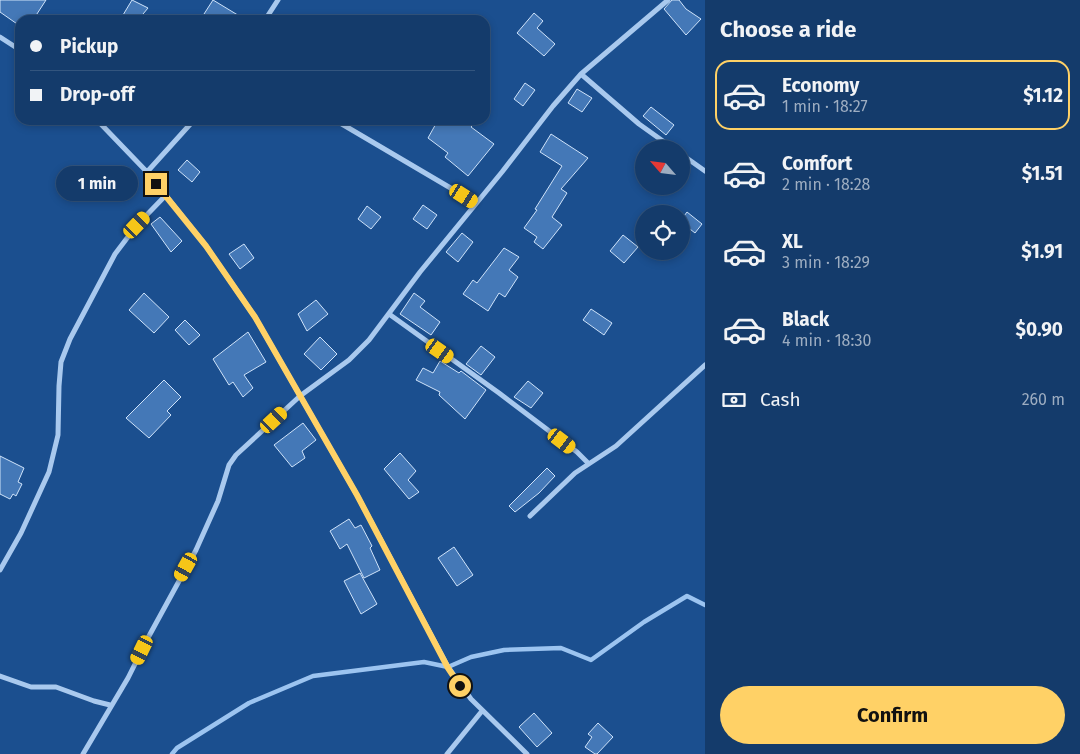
<!DOCTYPE html>
<meta charset="utf-8">
<style>
:root{--surface:#143b6b;--page:#1d4271;--text:#f1f3f6;--muted:#9dadc1;--line:#33557e;--accent:#ffd166}
body{margin:0;font-family:"Fira Sans",sans-serif;background:var(--page);color:var(--text);height:100vh;display:flex;flex-direction:column;font-size:19px;white-space:nowrap}
*{box-sizing:border-box;margin:0}
p{font-size:16px;color:var(--muted)}
.icon{flex:none;width:28px;height:28px;fill:none;stroke:currentColor;stroke-width:2;stroke-linecap:round;stroke-linejoin:round}
.map{position:relative;flex:1;overflow:hidden}
.drawer{display:flex;flex-direction:column;background:var(--surface);width:375px}
.drawer>*{flex:none}
.top-card{position:absolute;left:15px;top:15px;width:475px;height:110px;border-radius:15px;box-shadow:0 2px 8px #0003,0 0 0 1px var(--line);display:grid;align-content:center;height:110px;padding:0 15px;background:var(--surface)}
.needle{width:32px;rotate:298deg}
.buttons{position:absolute;left:635px;top:140px;display:grid;gap:10px}
.buttons a{display:grid;place-items:center;width:55px;height:55px;border-radius:50%;background:var(--surface);box-shadow:0 2px 8px #0003,0 0 0 1px var(--line);font-size:25px}
.end{position:absolute;width:22px;height:22px;margin:-11px;border:6px solid #ffd166;background:#111;box-shadow:0 0 0 2px #111}
.from{border-radius:50%}
.bubble{position:absolute;height:35px;border-radius:18px;background:var(--surface);box-shadow:0 2px 8px #0003,0 0 0 1px var(--line);font-size:16px;font-weight:700;line-height:35px;text-align:center}
.car{position:absolute;width:15px;height:30px;margin:-15px -8px;border-radius:6px;box-shadow:0 0 4px 1px #0007;background:linear-gradient(#f5c518 24%,#345 0 40%,#f5c518 0 76%,#345 0 86%,#f5c518 0)}
.top-card b{display:flex;align-items:center;gap:18px;height:48px;font-size:19px}
.top-card b+b{border-top:1px solid var(--line)}
.top-card i{width:12px;height:12px;background:var(--text)}
ul{padding:0;list-style:none}
li{display:flex;align-items:center;gap:15px;height:70px;margin:0 10px 8px;padding:0 5px;border:2px solid transparent;border-radius:15px}
li div{flex:1}
li b{display:block;font-size:19px}
li em{font-style:normal;font-weight:700}
li.on{border-color:var(--accent)}
li>.icon{width:45px;height:45px;stroke-width:1.5}
h2{padding:0 15px;font-size:22px;line-height:60px}
.pay{display:flex;align-items:center;gap:12px;height:55px;padding:0 15px;font-size:19px}
.pay p{margin-inline-start:auto}
.cta{display:flex;gap:10px;margin-top:auto;padding:10px 15px}
.cta a{flex:1;height:58px;border-radius:30px;background:var(--accent);color:#111;font-size:20px;font-weight:700;line-height:58px;text-align:center}
main{display:flex;flex:1;min-height:0}
.map>svg:first-child{display:block}
</style>
<main>
<div class="map">
<svg width="705" height="754" viewBox="0 0 705 754">
<rect width="100%" height="100%" fill="#1b4f8f"/>
<g fill="none" stroke-linecap="round" stroke-linejoin="round">
<path stroke="#9cc4f0" stroke-width="4.5" d="M172 754 177 748 249 703 313 676 424 662 448 667 471 657 504 650 561 648 591 660 644 622 687 596 705 605"/>
</g>
<path fill="#4478b7" stroke="#cfe3fa" d="M0 0H46L33 20H20V26L0 12Z
M132 0 148 8 138 20H120Z
M213 0 246 20H215L204 14Z
M672 0H679L686 9 701 19 686 35 664 9Z
M534 13 543 21 537 28 555 44 544 56 517 33Z
M525 83 535 90 523 106 514 99Z
M577 89 592 98 582 112 568 103Z
M651 107 674 125 666 135 643 116Z
M438 120H478L471 127 494 144 468 176 445 157 448 153 428 138Z
M551 134 588 158 561 189 567 193 552 217 562 225 543 249 534 242 537 237 524 228 537 210 535 209 562 166 540 152Z
M187 160 200 172 192 182 178 170Z
M423 205 437 215 427 229 413 219Z
M367 206 381 217 371 229 358 219Z
M687 212 702 224 695 233 681 222V220Z
M160 217 182 241 171 252 151 224Z
M462 233 473 242 458 262 446 252Z
M623 235 638 247 624 263 610 251Z
M244 244 254 258 240 269 229 254Z
M504 248 519 257 509 270 518 277 505 297 499 293 488 311 463 294 473 280 477 283Z
M144 293 169 317 154 333 129 310Z
M414 293 425 301 420 307 440 322 431 335 400 314Z
M316 300 328 314 307 331 298 314Z
M591 309 612 323 604 335 583 320Z
M185 320 200 335 189 345 175 330Z
M248 332 266 362 244 375 253 388 243 397 233 382 229 385 213 359Z
M320 337 337 354 321 370 304 354Z
M481 346 495 357 481 375 466 364Z
M440 361 459 373 461 371 486 390 465 419 439 395 440 392 416 380 423 368 433 373Z
M164 380 181 397 167 411 171 415 149 438 126 418Z
M528 381 543 393 531 408 514 397Z
M303 423 316 440 302 451 305 458 292 467 274 445Z
M400 453 416 471 408 480 419 492 409 499 384 469Z
M0 456 24 468 18 482 22 484 16 496 13 494 10 499 0 494Z
M547 468 555 476 539 493 515 512 509 506Z
M349 519 355 528 361 525 372 546 370 548 380 570 364 578 347 544 340 549 330 531Z
M454 547 473 575 457 586 438 558Z
M360 573 377 604 361 614 344 581Z
M534 713 552 733 537 747 519 727Z
M598 723 613 737 597 754H595L585 747 592 737 588 734Z"/>
<g fill="none" stroke-linecap="round" stroke-linejoin="round">
<path stroke="#a9c9ee" stroke-width="5" d="M265 20 278 0
M0 37 20 50
M581 74 639 124 674 149
M97 120 147 172 206 246 255 317 357 495 448 667 471 699 527 754
M335 120 476 203
M681 154 705 171
M147 172 194 120
M389 314 499 393 577 452 588 463
M530 516 575 473 616 446 705 365
M0 570 21 533 49 472 58 435 59 386 61 362 70 339 115 254 137 225 166 195
M0 676 31 687H56L94 701 110 705
M83 754 128 678 149 636 196 550 218 501 229 465 236 455 300 396 349 360 369 340 420 272 502 172 553 106 581 74 668 0
M447 754 482 711"/>
</g>
<g fill="none" stroke-linecap="round" stroke-linejoin="round">
<path stroke="#ffd166" stroke-width="6" d="M156 184 206 246 255 317 357 495 448 668 460 686"/>
</g>
</svg>
<div class="buttons">
<a><svg class="needle" viewBox="-14 -14 28 28"><path d="M0-13l5 13h-10z" fill="#e53935"/><path d="M0 13l5-13h-10z" fill="#9dadc1"/></svg></a>
<a><svg class="icon" aria-label="locate" viewBox="0 0 24 24"><circle cx="12" cy="12" r="6"/><path d="M12 2v4M12 18v4M2 12h4M18 12h4"/></svg></a>
</div>
<i class="end from" style="left:460px;top:686px"></i>
<i class="end" style="left:156px;top:184px"></i>
<div class="bubble" style="left:56px;top:166px;width:82px">1 min</div>
<i class="car" style="left:464px;top:196px;rotate:122deg"></i>
<i class="car" style="left:137px;top:225px;rotate:44deg"></i>
<i class="car" style="left:440px;top:351px;rotate:125deg"></i>
<i class="car" style="left:274px;top:420px;rotate:47deg"></i>
<i class="car" style="left:562px;top:441px;rotate:127deg"></i>
<i class="car" style="left:186px;top:567px;rotate:209deg"></i>
<i class="car" style="left:142px;top:650px;rotate:206deg"></i>
<div class="top-card">
<b><i class="from"></i>Pickup</b>
<b><i></i>Drop-off</b>
</div>
</div>
<section class="drawer">
<h2>Choose a ride</h2>
<ul>
<li class="on"><svg class="icon" aria-label="car" viewBox="0 0 24 24"><path d="M5 17H2v-5l4-1 3-4h7l3 4 3 1v5h-3M9 17h6M6 11h13"/><circle cx="7" cy="17" r="2"/><circle cx="17" cy="17" r="2"/></svg><div><b>Economy</b><p>1 min · 18:27</p></div><em>$1.12</em></li>
<li><svg class="icon" aria-label="car" viewBox="0 0 24 24"><path d="M5 17H2v-5l4-1 3-4h7l3 4 3 1v5h-3M9 17h6M6 11h13"/><circle cx="7" cy="17" r="2"/><circle cx="17" cy="17" r="2"/></svg><div><b>Comfort</b><p>2 min · 18:28</p></div><em>$1.51</em></li>
<li><svg class="icon" aria-label="car" viewBox="0 0 24 24"><path d="M5 17H2v-5l4-1 3-4h7l3 4 3 1v5h-3M9 17h6M6 11h13"/><circle cx="7" cy="17" r="2"/><circle cx="17" cy="17" r="2"/></svg><div><b>XL</b><p>3 min · 18:29</p></div><em>$1.91</em></li>
<li><svg class="icon" aria-label="car" viewBox="0 0 24 24"><path d="M5 17H2v-5l4-1 3-4h7l3 4 3 1v5h-3M9 17h6M6 11h13"/><circle cx="7" cy="17" r="2"/><circle cx="17" cy="17" r="2"/></svg><div><b>Black</b><p>4 min · 18:30</p></div><em>$0.90</em></li>
</ul>
<div class="pay"><svg class="icon" aria-label="cash" viewBox="0 0 24 24"><path d="M3 7h18v10H3z"/><circle cx="12" cy="12" r="2"/></svg>Cash<p>260 m</p></div>
<div class="cta"><a>Confirm</a></div>
</section>
</main>
